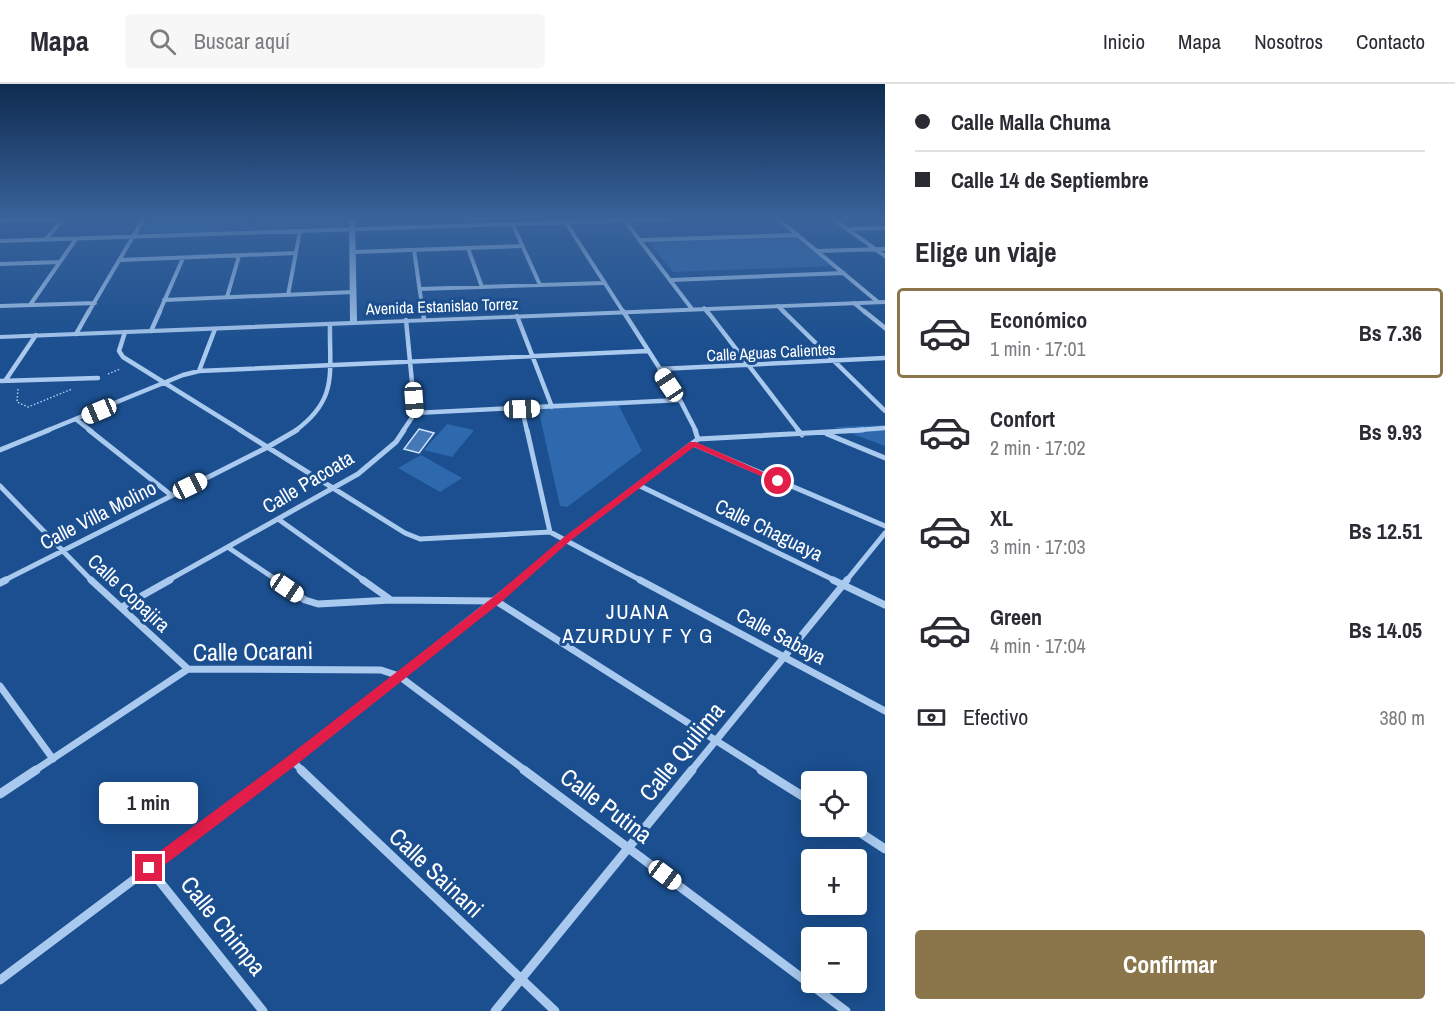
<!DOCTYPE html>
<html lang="es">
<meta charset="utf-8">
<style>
:root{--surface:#fff;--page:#f7f7f7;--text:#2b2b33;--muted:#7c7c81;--line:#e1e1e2;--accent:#8a764a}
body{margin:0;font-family:"Archivo Narrow",sans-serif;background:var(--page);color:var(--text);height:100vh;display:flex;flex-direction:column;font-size:22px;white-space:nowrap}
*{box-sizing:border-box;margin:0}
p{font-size:20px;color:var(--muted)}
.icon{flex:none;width:33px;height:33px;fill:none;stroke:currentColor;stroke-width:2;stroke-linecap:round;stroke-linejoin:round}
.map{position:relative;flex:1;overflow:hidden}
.details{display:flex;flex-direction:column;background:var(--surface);width:570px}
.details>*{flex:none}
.hud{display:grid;align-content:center;height:132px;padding:0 30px;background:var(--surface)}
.fabs{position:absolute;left:801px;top:687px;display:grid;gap:12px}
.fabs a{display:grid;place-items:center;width:66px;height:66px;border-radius:6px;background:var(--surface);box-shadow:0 3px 15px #0003;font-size:30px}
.end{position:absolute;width:27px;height:27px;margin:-14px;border:8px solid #e11d48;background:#fff;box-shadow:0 0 0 3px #fff}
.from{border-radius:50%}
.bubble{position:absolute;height:42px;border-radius:6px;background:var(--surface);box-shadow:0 3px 15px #0003;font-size:20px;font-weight:700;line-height:42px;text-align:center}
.car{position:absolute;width:18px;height:36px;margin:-18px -9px;border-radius:8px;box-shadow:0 0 4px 2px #0007;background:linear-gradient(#fff 24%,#345 0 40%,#fff 0 76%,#345 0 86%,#fff 0)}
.hud b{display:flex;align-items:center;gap:21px;height:57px;font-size:22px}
.hud b+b{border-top:2px solid var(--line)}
.hud i{width:15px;height:15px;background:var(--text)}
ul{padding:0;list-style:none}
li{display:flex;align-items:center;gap:18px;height:90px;margin:0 12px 9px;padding:0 18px;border:3px solid transparent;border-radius:6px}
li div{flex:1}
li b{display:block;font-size:22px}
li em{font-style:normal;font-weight:700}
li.selected{border-color:var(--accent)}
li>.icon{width:54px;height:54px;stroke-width:1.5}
h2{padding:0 30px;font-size:27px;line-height:72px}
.pay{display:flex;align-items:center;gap:15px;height:66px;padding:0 30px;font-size:22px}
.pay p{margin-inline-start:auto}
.action{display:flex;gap:12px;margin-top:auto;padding:12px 30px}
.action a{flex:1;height:69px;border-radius:6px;background:var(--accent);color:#fff;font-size:24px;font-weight:700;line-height:69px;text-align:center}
header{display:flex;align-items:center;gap:36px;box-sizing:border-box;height:84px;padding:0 30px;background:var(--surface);border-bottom:2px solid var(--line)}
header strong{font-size:28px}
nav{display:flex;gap:33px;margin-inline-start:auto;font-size:21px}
.search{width:420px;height:54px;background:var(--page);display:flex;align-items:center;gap:15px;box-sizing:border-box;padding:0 21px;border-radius:6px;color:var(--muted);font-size:22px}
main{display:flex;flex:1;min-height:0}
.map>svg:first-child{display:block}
</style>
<header>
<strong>Mapa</strong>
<div class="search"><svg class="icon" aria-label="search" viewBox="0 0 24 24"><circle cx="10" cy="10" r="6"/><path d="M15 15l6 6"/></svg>Buscar aquí</div>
<nav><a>Inicio</a><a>Mapa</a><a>Nosotros</a><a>Contacto</a></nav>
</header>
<main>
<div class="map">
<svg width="885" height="927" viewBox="0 0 885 927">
<rect width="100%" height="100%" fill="#1b4f8f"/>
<path fill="#2e69ad" d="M150 134H349V140L347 142 142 150Z
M793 150 832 182 673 188 647 157Z
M616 316 642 367 567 423 560 422 537 320Z
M447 340 474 346 452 373 424 366Z
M885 341V362L834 343Z
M421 371 462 394 440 408 398 384Z"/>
<path fill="#4478b7" stroke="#cfe3fa" stroke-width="1.5" d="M419 345 434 349 419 369 404 365Z"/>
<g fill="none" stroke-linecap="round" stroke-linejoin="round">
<path stroke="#a9c9ee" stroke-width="1.5" stroke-dasharray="1.5 2" stroke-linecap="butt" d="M108 290 120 285
M18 305 17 318 28 323 72 305"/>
<path stroke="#a9c9ee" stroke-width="4" d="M563 134 624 229
M777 134 878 218
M832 134 885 172
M0 137 64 135
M625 137 692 225
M513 141 540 201
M847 145 885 144
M46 155 64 134
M641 156 797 151
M0 157 693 134
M468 164 482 203
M414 166 423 229
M817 167 885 165
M353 168 521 162
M120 176 296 169
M0 180 60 178
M671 196 844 189
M420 205 603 199
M288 211 300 147
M227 213 239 172
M164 216 353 208
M854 219 866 229
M30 221 76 155
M0 222 95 219
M778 222 785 229
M704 224 708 229
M88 229 144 134
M159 229 183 174"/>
<path stroke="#a9c9ee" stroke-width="4.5" d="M423 227 424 236
M623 227 680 316 696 347
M707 227 799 347
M783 227 885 327
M864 227 885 244
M517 232 552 323
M151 247 160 227
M125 248 119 267 123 273 242 347
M76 250 89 227
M659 285 885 274
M199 287 215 245
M0 297 98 294
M5 297 36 251
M522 325 527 347
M415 329 680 316
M77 336 91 347
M46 347 183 291 199 287 648 267
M295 347C339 315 329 289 330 240
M403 347 415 329 406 236
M845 347 885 344"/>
<path stroke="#a9c9ee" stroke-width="5" d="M89 346 171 411
M240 346 405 449 420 455 550 448
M527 346 550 448 642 497
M798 346 802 351
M827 350 885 374
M698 355 863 346
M693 360 885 442
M0 366 49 346
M638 401 836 497
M0 402 92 497
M278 435 365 497
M229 464 278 497
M3 497 266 364 297 346
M167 497 358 390 396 358 404 346
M518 497 567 455 698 355 695 346
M846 497 885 449"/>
<path stroke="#a9c9ee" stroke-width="7" d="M91 496 188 585
M276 496 305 516 318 520 391 516 496 517 764 687
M363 496 391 516
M640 496 885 627
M833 496 885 521
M0 499 6 496
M122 523 170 496
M0 602 53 675
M292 677 303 687
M34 687 188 585 381 586 399 592 526 687
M278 687 520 496
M691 687 847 496"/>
<path stroke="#a9c9ee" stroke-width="9" d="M301 686 555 927
M524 686 846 927
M761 686 812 718
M0 710 36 686
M850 742 885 765
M149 784 263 927
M0 896 280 686
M495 927 692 686"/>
<path fill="#a9c9ee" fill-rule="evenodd" d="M349 134H355L357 237 885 216V220L0 255V251L350 237Z"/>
</g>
<linearGradient id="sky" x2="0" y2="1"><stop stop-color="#0f2b4f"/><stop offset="0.51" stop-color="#39639b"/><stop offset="1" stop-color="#39639b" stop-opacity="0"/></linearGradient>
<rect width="885" height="264" fill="url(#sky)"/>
<path fill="#e11d48" d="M690 358H696L783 397 775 398 694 363 570 457 500 519 296 681 154 789 149 791 144 789 142 784 144 779 287 673 492 514 564 453Z"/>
<g text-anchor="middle" stroke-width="6" stroke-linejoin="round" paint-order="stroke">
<g font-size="16" fill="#fff" stroke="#1b4f8f">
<text transform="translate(442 222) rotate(-2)" y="6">Avenida Estanislao Torrez</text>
<text transform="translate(771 268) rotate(-3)" y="6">Calle Aguas Calientes</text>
</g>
<g font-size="20" fill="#fff" stroke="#1b4f8f">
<text transform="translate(308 398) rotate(-31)" y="7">Calle Pacoata</text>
<text transform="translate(98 431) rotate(-27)" y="7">Calle Villa Molino</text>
<text transform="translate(769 446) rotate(26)" y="7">Calle Chaguaya</text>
<text transform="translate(129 509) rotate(43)" y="7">Calle Copajira</text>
<text transform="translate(781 552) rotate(28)" y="7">Calle Sabaya</text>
</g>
<g font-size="21" letter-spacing="1.5" fill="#fff" stroke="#1b4f8f">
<text x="638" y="535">JUANA<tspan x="638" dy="24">AZURDUY F Y G</tspan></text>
</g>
<g font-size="24" fill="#fff" stroke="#1b4f8f">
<text transform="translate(253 568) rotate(-1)" y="8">Calle Ocarani</text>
<text transform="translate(682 668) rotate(-51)" y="8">Calle Quilima</text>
<text transform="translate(606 722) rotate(37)" y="8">Calle Putina</text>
<text transform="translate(436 789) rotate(43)" y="8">Calle Sainani</text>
<text transform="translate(223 842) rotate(51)" y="8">Calle Chimpa</text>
</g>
</g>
</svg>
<div class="fabs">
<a><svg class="icon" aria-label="locate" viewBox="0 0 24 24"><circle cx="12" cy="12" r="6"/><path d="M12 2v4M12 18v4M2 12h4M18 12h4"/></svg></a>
<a>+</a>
<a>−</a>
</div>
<i class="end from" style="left:778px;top:397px"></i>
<i class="end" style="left:149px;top:784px"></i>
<div class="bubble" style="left:99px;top:698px;width:99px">1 min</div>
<i class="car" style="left:669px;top:301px;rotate:326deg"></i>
<i class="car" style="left:414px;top:316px;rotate:176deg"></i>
<i class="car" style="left:522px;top:325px;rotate:88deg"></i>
<i class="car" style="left:99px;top:327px;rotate:247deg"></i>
<i class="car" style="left:190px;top:402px;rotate:64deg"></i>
<i class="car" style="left:287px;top:504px;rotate:124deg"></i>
<i class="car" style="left:665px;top:791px;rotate:127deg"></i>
</div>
<section class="details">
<div class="hud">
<b><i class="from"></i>Calle Malla Chuma</b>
<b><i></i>Calle 14 de Septiembre</b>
</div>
<h2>Elige un viaje</h2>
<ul>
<li class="selected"><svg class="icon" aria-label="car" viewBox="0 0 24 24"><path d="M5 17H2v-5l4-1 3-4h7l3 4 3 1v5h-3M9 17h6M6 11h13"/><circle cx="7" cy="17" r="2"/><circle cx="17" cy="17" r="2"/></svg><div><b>Económico</b><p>1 min · 17:01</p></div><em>Bs 7.36</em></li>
<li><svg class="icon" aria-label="car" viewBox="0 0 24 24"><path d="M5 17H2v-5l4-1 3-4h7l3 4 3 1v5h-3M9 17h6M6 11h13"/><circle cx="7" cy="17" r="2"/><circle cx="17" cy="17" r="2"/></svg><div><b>Confort</b><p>2 min · 17:02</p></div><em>Bs 9.93</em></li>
<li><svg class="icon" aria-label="car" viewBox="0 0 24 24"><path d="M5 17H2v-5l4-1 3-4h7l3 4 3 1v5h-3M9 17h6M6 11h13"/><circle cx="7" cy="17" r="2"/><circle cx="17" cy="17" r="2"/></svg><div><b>XL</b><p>3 min · 17:03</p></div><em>Bs 12.51</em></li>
<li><svg class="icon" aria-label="car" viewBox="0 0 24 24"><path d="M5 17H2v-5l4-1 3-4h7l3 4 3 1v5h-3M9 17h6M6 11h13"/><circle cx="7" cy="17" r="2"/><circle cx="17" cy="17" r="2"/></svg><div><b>Green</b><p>4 min · 17:04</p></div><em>Bs 14.05</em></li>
</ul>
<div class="pay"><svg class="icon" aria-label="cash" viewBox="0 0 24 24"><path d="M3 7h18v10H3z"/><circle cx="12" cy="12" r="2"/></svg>Efectivo<p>380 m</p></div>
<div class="action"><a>Confirmar</a></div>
</section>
</main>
